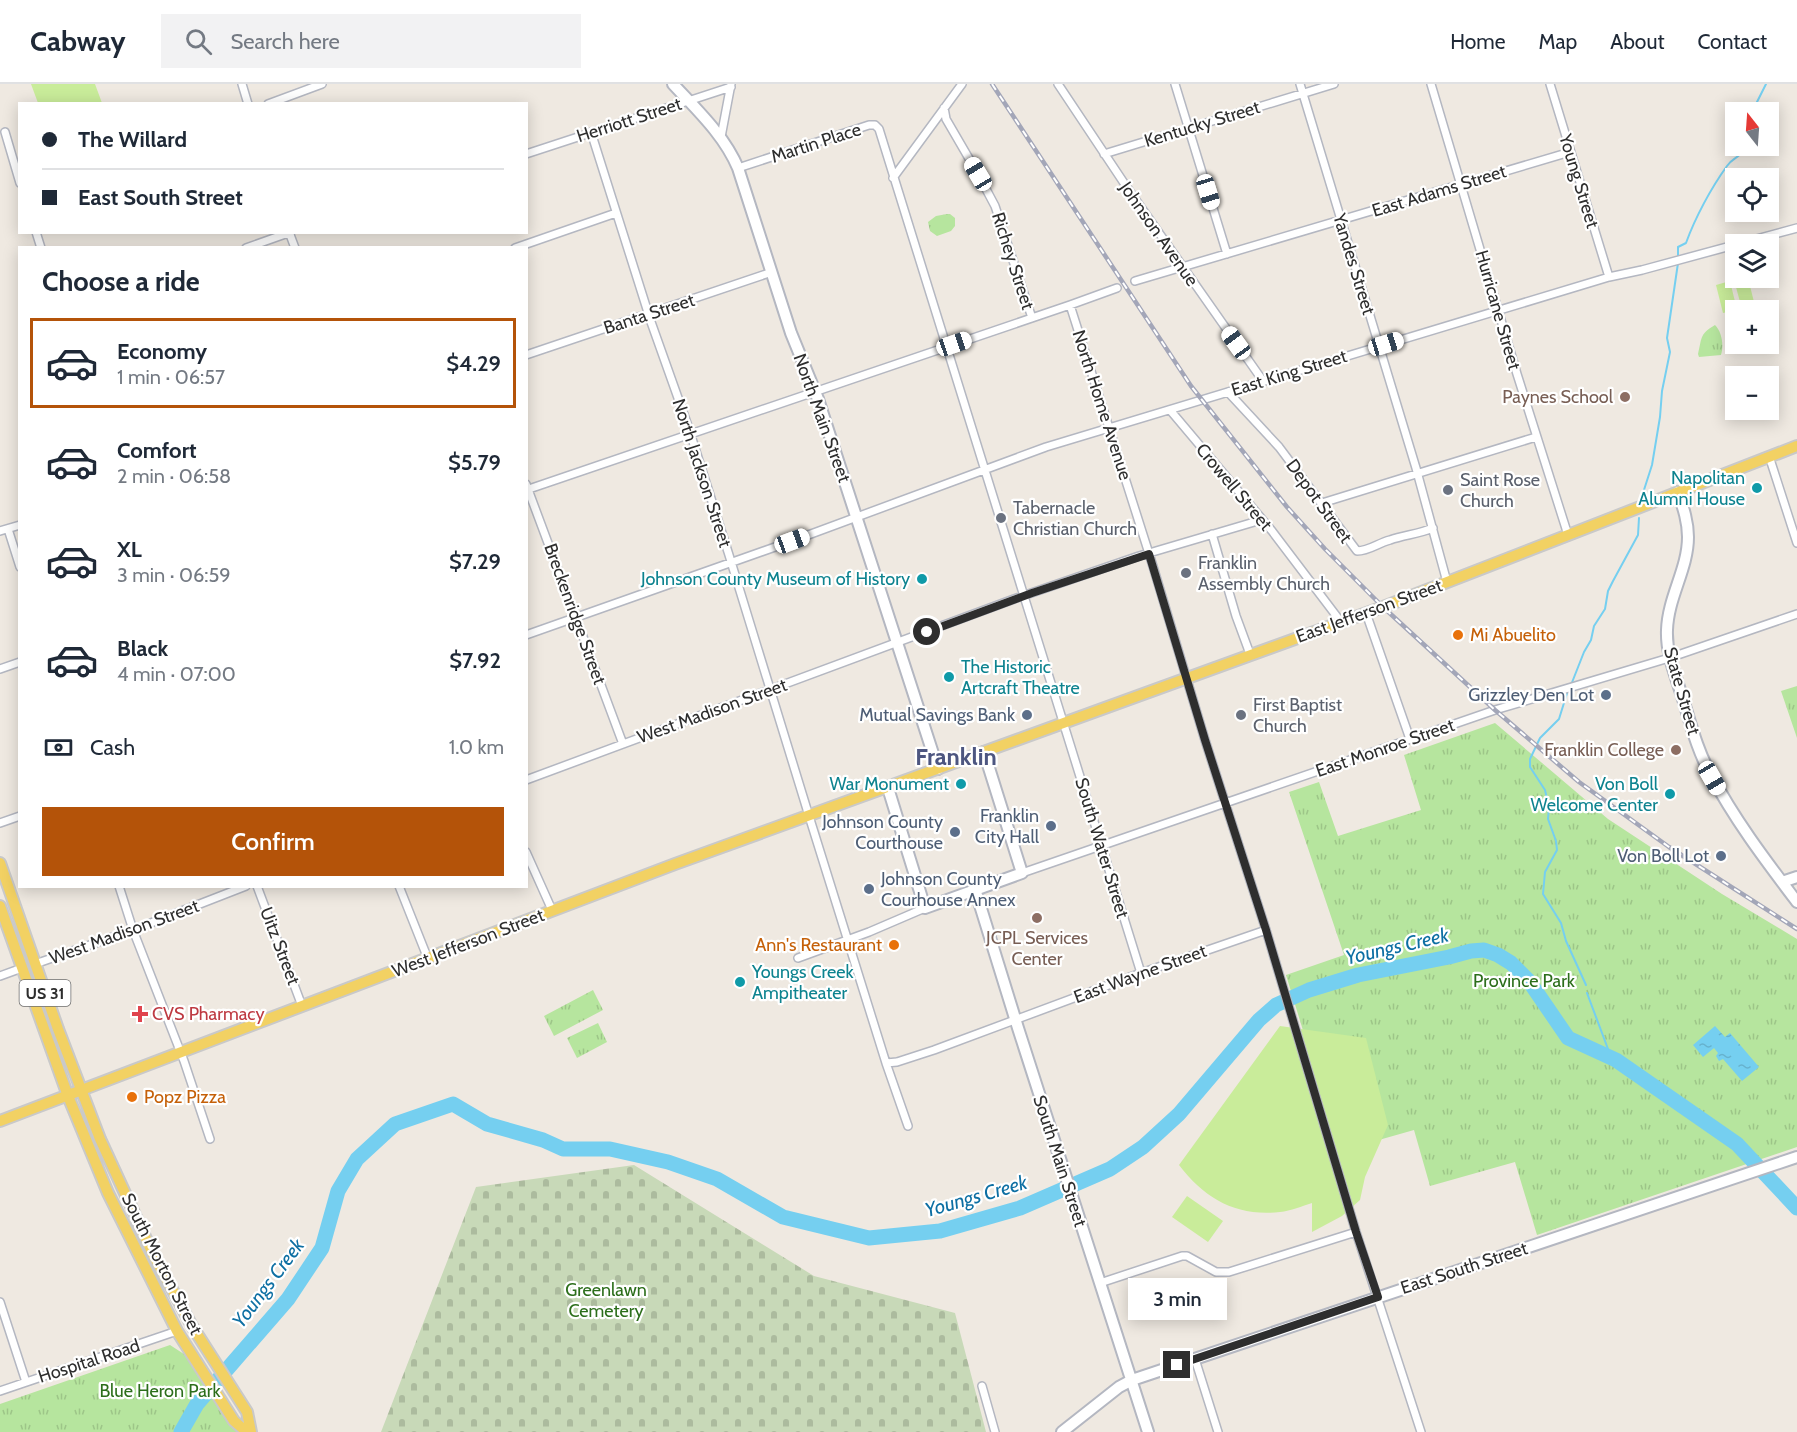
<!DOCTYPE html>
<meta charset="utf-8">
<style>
:root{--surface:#fff;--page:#f2f2f3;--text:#1f2937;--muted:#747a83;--line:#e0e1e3;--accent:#b45309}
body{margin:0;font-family:Cabin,sans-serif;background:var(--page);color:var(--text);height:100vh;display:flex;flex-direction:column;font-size:22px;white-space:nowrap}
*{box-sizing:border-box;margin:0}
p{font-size:20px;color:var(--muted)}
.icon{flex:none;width:33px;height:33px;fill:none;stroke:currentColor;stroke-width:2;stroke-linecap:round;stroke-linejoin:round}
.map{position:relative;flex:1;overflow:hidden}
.drawer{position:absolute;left:18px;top:162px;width:510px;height:642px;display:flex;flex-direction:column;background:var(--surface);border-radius:0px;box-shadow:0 3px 15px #0003}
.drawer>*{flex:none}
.hud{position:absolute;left:18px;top:18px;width:510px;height:132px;border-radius:0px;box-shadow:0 3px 15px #0003;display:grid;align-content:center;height:132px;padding:0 24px;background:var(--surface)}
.needle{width:39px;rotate:343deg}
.controls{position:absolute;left:1725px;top:18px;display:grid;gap:12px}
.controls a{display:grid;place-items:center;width:54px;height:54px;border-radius:0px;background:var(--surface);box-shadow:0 3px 15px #0003;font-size:30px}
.end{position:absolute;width:27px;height:27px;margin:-14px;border:8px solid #2e2e2e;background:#fff;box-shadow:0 0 0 3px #fff}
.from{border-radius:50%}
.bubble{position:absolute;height:42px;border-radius:0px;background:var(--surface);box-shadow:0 3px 15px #0003;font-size:20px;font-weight:600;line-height:42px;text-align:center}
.car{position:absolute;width:18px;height:36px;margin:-18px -9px;border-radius:8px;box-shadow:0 0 4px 2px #0007;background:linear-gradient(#fff 24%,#345 0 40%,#fff 0 76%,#345 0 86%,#fff 0)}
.hud b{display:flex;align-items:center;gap:21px;height:57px;font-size:22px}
.hud b+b{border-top:2px solid var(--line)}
.hud i{width:15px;height:15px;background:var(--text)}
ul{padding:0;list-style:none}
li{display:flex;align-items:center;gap:18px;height:90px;margin:0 12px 9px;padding:0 12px;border:3px solid transparent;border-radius:0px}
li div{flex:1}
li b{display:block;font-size:22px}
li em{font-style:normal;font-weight:600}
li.current{border-color:var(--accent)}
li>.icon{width:54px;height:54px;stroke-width:1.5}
h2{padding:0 24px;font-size:27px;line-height:72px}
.pay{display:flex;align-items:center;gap:15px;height:66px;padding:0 24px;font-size:22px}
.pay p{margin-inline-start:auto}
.button{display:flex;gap:12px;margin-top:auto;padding:12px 24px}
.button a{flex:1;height:69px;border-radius:0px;background:var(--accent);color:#fff;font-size:24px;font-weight:600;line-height:69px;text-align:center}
header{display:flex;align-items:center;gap:36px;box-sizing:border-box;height:84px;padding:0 30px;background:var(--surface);border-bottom:2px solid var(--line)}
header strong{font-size:28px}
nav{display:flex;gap:33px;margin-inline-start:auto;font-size:21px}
.search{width:420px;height:54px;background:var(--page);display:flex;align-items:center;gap:15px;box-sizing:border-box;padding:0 21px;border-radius:0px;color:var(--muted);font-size:22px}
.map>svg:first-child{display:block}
</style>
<header>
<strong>Cabway</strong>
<div class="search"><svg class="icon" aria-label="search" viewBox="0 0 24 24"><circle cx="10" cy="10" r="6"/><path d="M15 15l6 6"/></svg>Search here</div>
<nav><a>Home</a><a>Map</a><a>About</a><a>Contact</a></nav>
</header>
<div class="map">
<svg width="1797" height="1348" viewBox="0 0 1797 1348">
<defs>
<pattern id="cemetery-stones" width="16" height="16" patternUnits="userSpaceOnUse" patternTransform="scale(1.5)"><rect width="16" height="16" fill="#c8d9b8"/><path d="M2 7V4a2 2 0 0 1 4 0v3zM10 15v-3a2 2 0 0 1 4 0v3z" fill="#acbb9e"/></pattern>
<pattern id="park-tufts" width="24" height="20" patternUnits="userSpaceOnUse" patternTransform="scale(1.5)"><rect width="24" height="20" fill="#b6e59e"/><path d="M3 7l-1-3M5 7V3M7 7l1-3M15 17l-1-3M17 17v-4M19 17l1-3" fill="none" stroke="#9dc588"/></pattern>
<pattern id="water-ripples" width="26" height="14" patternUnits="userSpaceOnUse" patternTransform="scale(1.5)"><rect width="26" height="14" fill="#75cff0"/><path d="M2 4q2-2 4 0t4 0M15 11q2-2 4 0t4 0" fill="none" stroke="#66b2ce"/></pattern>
</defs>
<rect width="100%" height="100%" fill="#efe9e1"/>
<path fill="url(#cemetery-stones)" d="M634 1081 814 1192 955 1229 986 1348H381L476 1103Z"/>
<path fill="url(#park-tufts)" d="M947 130H950L955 134V142L951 147 937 152 930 147 928 138 936 132Z
M1715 241C1722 248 1724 261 1721 271L1699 273 1698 270C1702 255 1699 250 1715 241Z
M1797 602V654L1781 607Z
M1495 639 1608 735 1722 810 1797 855V1063L1537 1151 1515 1078 1430 1102 1414 1046 1340 1067 1286 891 1344 871 1289 708 1319 698 1338 752 1421 726 1404 671Z
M593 906 603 926 554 952 544 932Z
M598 939 607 958 577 974 567 954Z
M170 1261 187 1272 240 1348H0V1320Z"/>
<path fill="#c9ec9a" d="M31 0H95L102 19H38Z
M1745 194H1748L1755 222 1742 225 1734 196Z
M1730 197 1737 226 1723 229 1716 201Z
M1280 942 1366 954 1388 1041 1365 1093 1360 1116 1342 1132 1312 1148V1119C1302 1122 1291 1127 1280 1128 1237 1133 1205 1115 1179 1081Z
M1187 1112 1223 1137 1208 1158 1172 1133Z"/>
<path fill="url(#water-ripples)" d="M1715 942 1725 953 1730 949 1759 983 1742 997 1723 975 1719 977 1716 972 1718 969 1714 964 1703 973 1693 961Z"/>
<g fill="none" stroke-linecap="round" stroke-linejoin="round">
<path stroke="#75cff0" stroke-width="2" d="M1752 28 1766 0
M1678 173V163L1686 159C1695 134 1711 104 1727 82 1734 72 1739 76 1745 62
M1643 409 1652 381 1660 333 1662 307 1670 268 1667 254 1678 179
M1571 601 1584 568 1591 556 1594 542 1605 525 1608 507 1613 497 1638 451 1639 434
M1568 606 1559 635 1540 654 1530 675V683L1545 706 1549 723 1548 735 1556 757 1557 766 1545 788 1543 810 1561 839 1566 857 1586 901
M1587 909 1608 965 1616 976"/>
<path stroke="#75cff0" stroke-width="15" d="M181 1348 197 1320 288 1215 322 1164 338 1107 357 1075 395 1040 453 1020 487 1040 543 1056 563 1065H610L668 1078 717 1095 783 1133 869 1154 940 1147 1020 1124 1110 1085 1143 1063 1179 1030 1259 936 1276 921 1309 906 1358 891 1449 873 1471 867 1484 866 1498 871 1511 879 1529 897 1568 954 1616 976 1737 1060 1797 1124"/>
<g stroke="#b4b7c1" stroke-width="10">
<path id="street" d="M242 0 248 20
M1058 0 1124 99 1263 297
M1175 0 1227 170
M1300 0 1416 384 1447 498
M1431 0 1517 290 1568 451
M1550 0 1609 193
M268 20 322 0
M944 24 946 35 978 90 995 122 1032 234
M5 48 20 99
M591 48 651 238 688 342 729 471 809 732 886 979 908 1042
M721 53 731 0
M526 70 731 3
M1104 70 1334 0
M738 84 869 41H875L879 45 1141 889
M893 94 962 0
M36 148 41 164
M289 148 295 164
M246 164 291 148
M515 164 616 129
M1135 197 1570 68
M1070 221 1152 479 1205 656 1266 846 1356 1148 1421 1348
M526 271 772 188
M1228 308 1279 363 1357 467C1369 467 1378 459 1390 456 1404 451 1419 450 1433 444
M1170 326 1272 447 1341 538
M1769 372 1797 459
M526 400 623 660
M526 406 1070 221 1117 204
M1322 419 1536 353
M8 445 20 483
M0 447 20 441
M1212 450 1236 532 1250 570
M1366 529 1410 655
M526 551 792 457 1046 363 1609 193 1642 186 1797 144
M0 585 20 578
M526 696 1014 515 1139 472 1261 436
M0 739 20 732
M526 768 552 826
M1022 789 1495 626 1669 574 1797 530
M119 802 133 846 184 977 210 1055
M257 802 302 922
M399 802 428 875
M798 874 869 848 925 824
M35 880 133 846 246 802
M0 892 22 884
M886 979 897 978 934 966 1141 889 1266 846
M1100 1199 1182 1172H1187L1216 1188H1229L1356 1148
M0 1218 26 1298
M1195 1275 1218 1348
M982 1302 995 1348
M0 1307 177 1247"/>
</g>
<g stroke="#b4b7c1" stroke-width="14">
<path id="secondary" d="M673 0C697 26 724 51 738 84L791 249 818 315 938 685
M1678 408C1683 423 1688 437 1688 453 1688 485 1668 513 1667 546 1666 569 1675 590 1682 612 1690 637 1697 666 1710 689 1734 735 1766 777 1797 818
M888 704 925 824 1022 789 984 668
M1782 798 1797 793
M975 805 1018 944 1148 1348
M1062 1348 1119 1303 1132 1296 1797 1073"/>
</g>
<g stroke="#c9c9c9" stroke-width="14">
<path id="primary" d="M0 779 58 945 100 1055 153 1170 192 1242 247 1328 251 1348
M0 822 68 1012 108 1109 177 1247 234 1337 247 1348
M0 1037 675 780 1383 523 1797 362"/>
</g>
<use href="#street" stroke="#fff" stroke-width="7"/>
<use href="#secondary" stroke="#fff" stroke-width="10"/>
<use href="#primary" stroke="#f2d163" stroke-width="10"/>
<g stroke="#a3a6b8" stroke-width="4.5">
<path id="rail" d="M992 0 1191 302 1287 423 1325 465 1383 523 1495 626 1579 698 1669 763 1797 845"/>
</g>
<use href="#rail" stroke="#fff" stroke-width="2" stroke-dasharray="7" stroke-linecap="butt"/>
</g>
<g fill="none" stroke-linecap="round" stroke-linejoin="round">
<path stroke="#2e2e2e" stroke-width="8" d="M927 548 1032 509 1149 470 1205 656 1266 846 1356 1148 1378 1213 1177 1281"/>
</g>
<g fill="#8d6e63" stroke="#fff" stroke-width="2">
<circle cx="1625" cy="313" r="6"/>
<circle cx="1676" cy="666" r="6"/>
<circle cx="1037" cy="834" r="6"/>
</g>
<g fill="#0f9aa8" stroke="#fff" stroke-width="2">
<circle cx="1757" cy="404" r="6"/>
<circle cx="922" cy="495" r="6"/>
<circle cx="949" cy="593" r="6"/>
<circle cx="961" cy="700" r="6"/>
<circle cx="1670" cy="710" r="6"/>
<circle cx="740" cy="898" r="6"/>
</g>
<g fill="#6b7280" stroke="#fff" stroke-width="2">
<circle cx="1448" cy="406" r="6"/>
<circle cx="1001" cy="434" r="6"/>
<circle cx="1186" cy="489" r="6"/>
<circle cx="1241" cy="631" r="6"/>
</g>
<g fill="#e8710a" stroke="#fff" stroke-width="2">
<circle cx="1458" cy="551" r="6"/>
<circle cx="894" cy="861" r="6"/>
<circle cx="132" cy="1013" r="6"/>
</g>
<g fill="#5c6f8a" stroke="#fff" stroke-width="2">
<circle cx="1606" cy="611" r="6"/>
<circle cx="1027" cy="631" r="6"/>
<circle cx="1051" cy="742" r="6"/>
<circle cx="955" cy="748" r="6"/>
<circle cx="1721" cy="772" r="6"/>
<circle cx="869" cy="805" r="6"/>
</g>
<path fill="#e0444e" stroke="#fff" stroke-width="2" d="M137 921h6v6h6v6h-6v6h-6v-6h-6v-6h6z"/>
<g text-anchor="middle" stroke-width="4.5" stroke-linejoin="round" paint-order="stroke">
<rect fill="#fff" stroke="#6d6d6d" stroke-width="1.5" x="19.5" y="896" width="51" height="26" rx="4.5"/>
<g font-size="16" font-weight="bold" fill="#2e2e2e">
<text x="45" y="915">US 31</text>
</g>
<g font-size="18" fill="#2e2e2e" stroke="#fff">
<text transform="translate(629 36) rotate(-18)" y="6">Herriott Street</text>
<text transform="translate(1202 40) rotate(-17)" y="6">Kentucky Street</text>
<text transform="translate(816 59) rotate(-18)" y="6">Martin Place</text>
<text transform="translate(1579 97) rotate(73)" y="6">Young Street</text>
<text transform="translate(1439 107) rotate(-17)" y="6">East Adams Street</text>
<text transform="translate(1159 150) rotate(55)" y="6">Johnson Avenue</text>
<text transform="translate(1013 177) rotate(72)" y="6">Richey Street</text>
<text transform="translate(1354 180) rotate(73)" y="6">Yandes Street</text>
<text transform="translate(1498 226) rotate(74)" y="6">Hurricane Street</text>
<text transform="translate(649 230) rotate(-18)" y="6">Banta Street</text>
<text transform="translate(1289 289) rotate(-17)" y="6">East King Street</text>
<text transform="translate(1102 321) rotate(72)" y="6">North Home Avenue</text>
<text transform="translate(822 334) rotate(70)" y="6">North Main Street</text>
<text transform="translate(702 389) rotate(72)" y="6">North Jackson Street</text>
<text transform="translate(1234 403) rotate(50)" y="6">Crowell Street</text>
<text transform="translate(1319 417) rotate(54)" y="6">Depot Street</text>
<text transform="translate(1369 527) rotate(-20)" y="6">East Jefferson Street</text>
<text transform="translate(575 530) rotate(70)" y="6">Breckenridge Street</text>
<text transform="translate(1682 607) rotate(74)" y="6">State Street</text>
<text transform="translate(712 627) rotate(-20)" y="6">West Madison Street</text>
<text transform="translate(1385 664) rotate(-19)" y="6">East Monroe Street</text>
<text transform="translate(1102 764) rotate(73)" y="6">South Water Street</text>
<text transform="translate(124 848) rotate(-20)" y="6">West Madison Street</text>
<text transform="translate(468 859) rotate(-21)" y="6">West Jefferson Street</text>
<text transform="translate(280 862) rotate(69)" y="6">Uitz Street</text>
<text transform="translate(1140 890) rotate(-20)" y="6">East Wayne Street</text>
<text transform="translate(1060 1077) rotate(72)" y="6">South Main Street</text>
<text transform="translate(162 1180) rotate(63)" y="6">South Morton Street</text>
<text transform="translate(1464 1184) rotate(-18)" y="6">East South Street</text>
<text transform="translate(89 1277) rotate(-18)" y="6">Hospital Road</text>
</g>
<g font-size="18" fill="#785e54" stroke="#fff" text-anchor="end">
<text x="1613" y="319">Paynes School</text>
<text x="1664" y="672">Franklin College</text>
<text x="1037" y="860" text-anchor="middle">JCPL Services<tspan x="1037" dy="21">Center</tspan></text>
</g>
<g font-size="18" fill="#0d838f" stroke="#fff" text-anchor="end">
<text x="1745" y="400">Napolitan<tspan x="1745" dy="21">Alumni House</tspan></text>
<text x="910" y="501">Johnson County Museum of History</text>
<text x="961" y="589" text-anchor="start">The Historic<tspan x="961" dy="21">Artcraft Theatre</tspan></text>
<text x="949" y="706">War Monument</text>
<text x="1658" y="706">Von Boll<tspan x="1658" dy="21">Welcome Center</tspan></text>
<text x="752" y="894" text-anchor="start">Youngs Creek<tspan x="752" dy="21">Ampitheater</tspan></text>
</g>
<g font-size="18" fill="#5b616d" stroke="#fff" text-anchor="start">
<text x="1460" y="402">Saint Rose<tspan x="1460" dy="21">Church</tspan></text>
<text x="1013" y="430">Tabernacle<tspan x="1013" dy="21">Christian Church</tspan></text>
<text x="1198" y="485">Franklin<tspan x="1198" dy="21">Assembly Church</tspan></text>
<text x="1253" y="627">First Baptist<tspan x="1253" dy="21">Church</tspan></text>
</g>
<g font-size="18" fill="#c56008" stroke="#fff" text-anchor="start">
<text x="1470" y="557">Mi Abuelito</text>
<text x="882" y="867" text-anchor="end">Ann's Restaurant</text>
<text x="144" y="1019">Popz Pizza</text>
</g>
<g font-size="18" fill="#4e5e75" stroke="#fff" text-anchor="end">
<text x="1594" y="617">Grizzley Den Lot</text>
<text x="1015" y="637">Mutual Savings Bank</text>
<text x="1039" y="738">Franklin<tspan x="1039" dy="21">City Hall</tspan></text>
<text x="943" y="744">Johnson County<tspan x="943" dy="21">Courthouse</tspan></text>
<text x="1709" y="778">Von Boll Lot</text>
<text x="881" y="801" text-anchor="start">Johnson County<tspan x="881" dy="21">Courhouse Annex</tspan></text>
</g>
<g font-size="18" fill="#2c6e1b" stroke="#fff">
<text x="1524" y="903">Province Park</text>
<text x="606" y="1212">Greenlawn<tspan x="606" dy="21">Cemetery</tspan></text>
<text x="160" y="1313">Blue Heron Park</text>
</g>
<g font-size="18" fill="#be3a42" stroke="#fff" text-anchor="start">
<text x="152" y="936">CVS Pharmacy</text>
</g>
<g font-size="20" font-style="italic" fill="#0d6fa3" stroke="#fff">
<text transform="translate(1397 862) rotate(-13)" y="7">Youngs Creek</text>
<text transform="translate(976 1112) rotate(-16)" y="7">Youngs Creek</text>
<text transform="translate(268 1199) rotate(-53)" y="7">Youngs Creek</text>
</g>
<g font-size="24" font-weight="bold" fill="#4d5680" stroke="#fff">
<text x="956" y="681">Franklin</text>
</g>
</g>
</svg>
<div class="controls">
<a><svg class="needle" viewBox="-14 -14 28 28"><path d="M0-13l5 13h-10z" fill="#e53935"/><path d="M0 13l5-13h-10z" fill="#747a83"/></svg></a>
<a><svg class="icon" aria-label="locate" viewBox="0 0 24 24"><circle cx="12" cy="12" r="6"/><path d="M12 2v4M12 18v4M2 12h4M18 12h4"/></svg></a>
<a><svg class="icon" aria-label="layers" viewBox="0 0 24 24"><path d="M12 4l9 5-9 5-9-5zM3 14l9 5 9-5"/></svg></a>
<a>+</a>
<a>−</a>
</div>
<i class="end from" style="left:927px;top:548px"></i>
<i class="end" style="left:1177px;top:1281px"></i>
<div class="bubble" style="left:1128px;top:1194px;width:99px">3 min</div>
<i class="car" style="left:978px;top:90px;rotate:329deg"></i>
<i class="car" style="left:1208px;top:108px;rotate:163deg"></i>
<i class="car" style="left:1236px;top:259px;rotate:324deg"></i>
<i class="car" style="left:954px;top:260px;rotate:71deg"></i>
<i class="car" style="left:1386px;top:260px;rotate:73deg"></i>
<i class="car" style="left:792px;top:457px;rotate:70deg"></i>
<i class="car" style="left:1712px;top:694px;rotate:150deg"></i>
<div class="hud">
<b><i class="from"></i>The Willard</b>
<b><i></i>East South Street</b>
</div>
<section class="drawer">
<h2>Choose a ride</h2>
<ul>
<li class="current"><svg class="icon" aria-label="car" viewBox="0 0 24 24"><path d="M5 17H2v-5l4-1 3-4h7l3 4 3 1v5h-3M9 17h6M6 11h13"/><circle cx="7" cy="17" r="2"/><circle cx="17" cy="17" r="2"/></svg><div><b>Economy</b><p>1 min · 06:57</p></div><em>$4.29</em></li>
<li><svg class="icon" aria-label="car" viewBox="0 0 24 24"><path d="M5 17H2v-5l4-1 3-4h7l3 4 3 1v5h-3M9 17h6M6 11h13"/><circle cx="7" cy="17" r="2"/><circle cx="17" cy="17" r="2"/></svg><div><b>Comfort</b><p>2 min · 06:58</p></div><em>$5.79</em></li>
<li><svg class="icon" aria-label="car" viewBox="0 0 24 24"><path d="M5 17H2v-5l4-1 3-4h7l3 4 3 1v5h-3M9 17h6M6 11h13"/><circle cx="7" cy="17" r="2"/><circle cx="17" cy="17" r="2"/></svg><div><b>XL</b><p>3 min · 06:59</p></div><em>$7.29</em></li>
<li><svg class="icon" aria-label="car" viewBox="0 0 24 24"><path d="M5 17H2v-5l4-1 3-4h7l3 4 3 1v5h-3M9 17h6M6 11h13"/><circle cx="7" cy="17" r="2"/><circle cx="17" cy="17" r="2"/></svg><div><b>Black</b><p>4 min · 07:00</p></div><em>$7.92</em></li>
</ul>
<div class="pay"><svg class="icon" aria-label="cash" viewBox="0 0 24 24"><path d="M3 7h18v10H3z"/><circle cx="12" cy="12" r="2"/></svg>Cash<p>1.0 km</p></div>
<div class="button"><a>Confirm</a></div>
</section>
</div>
